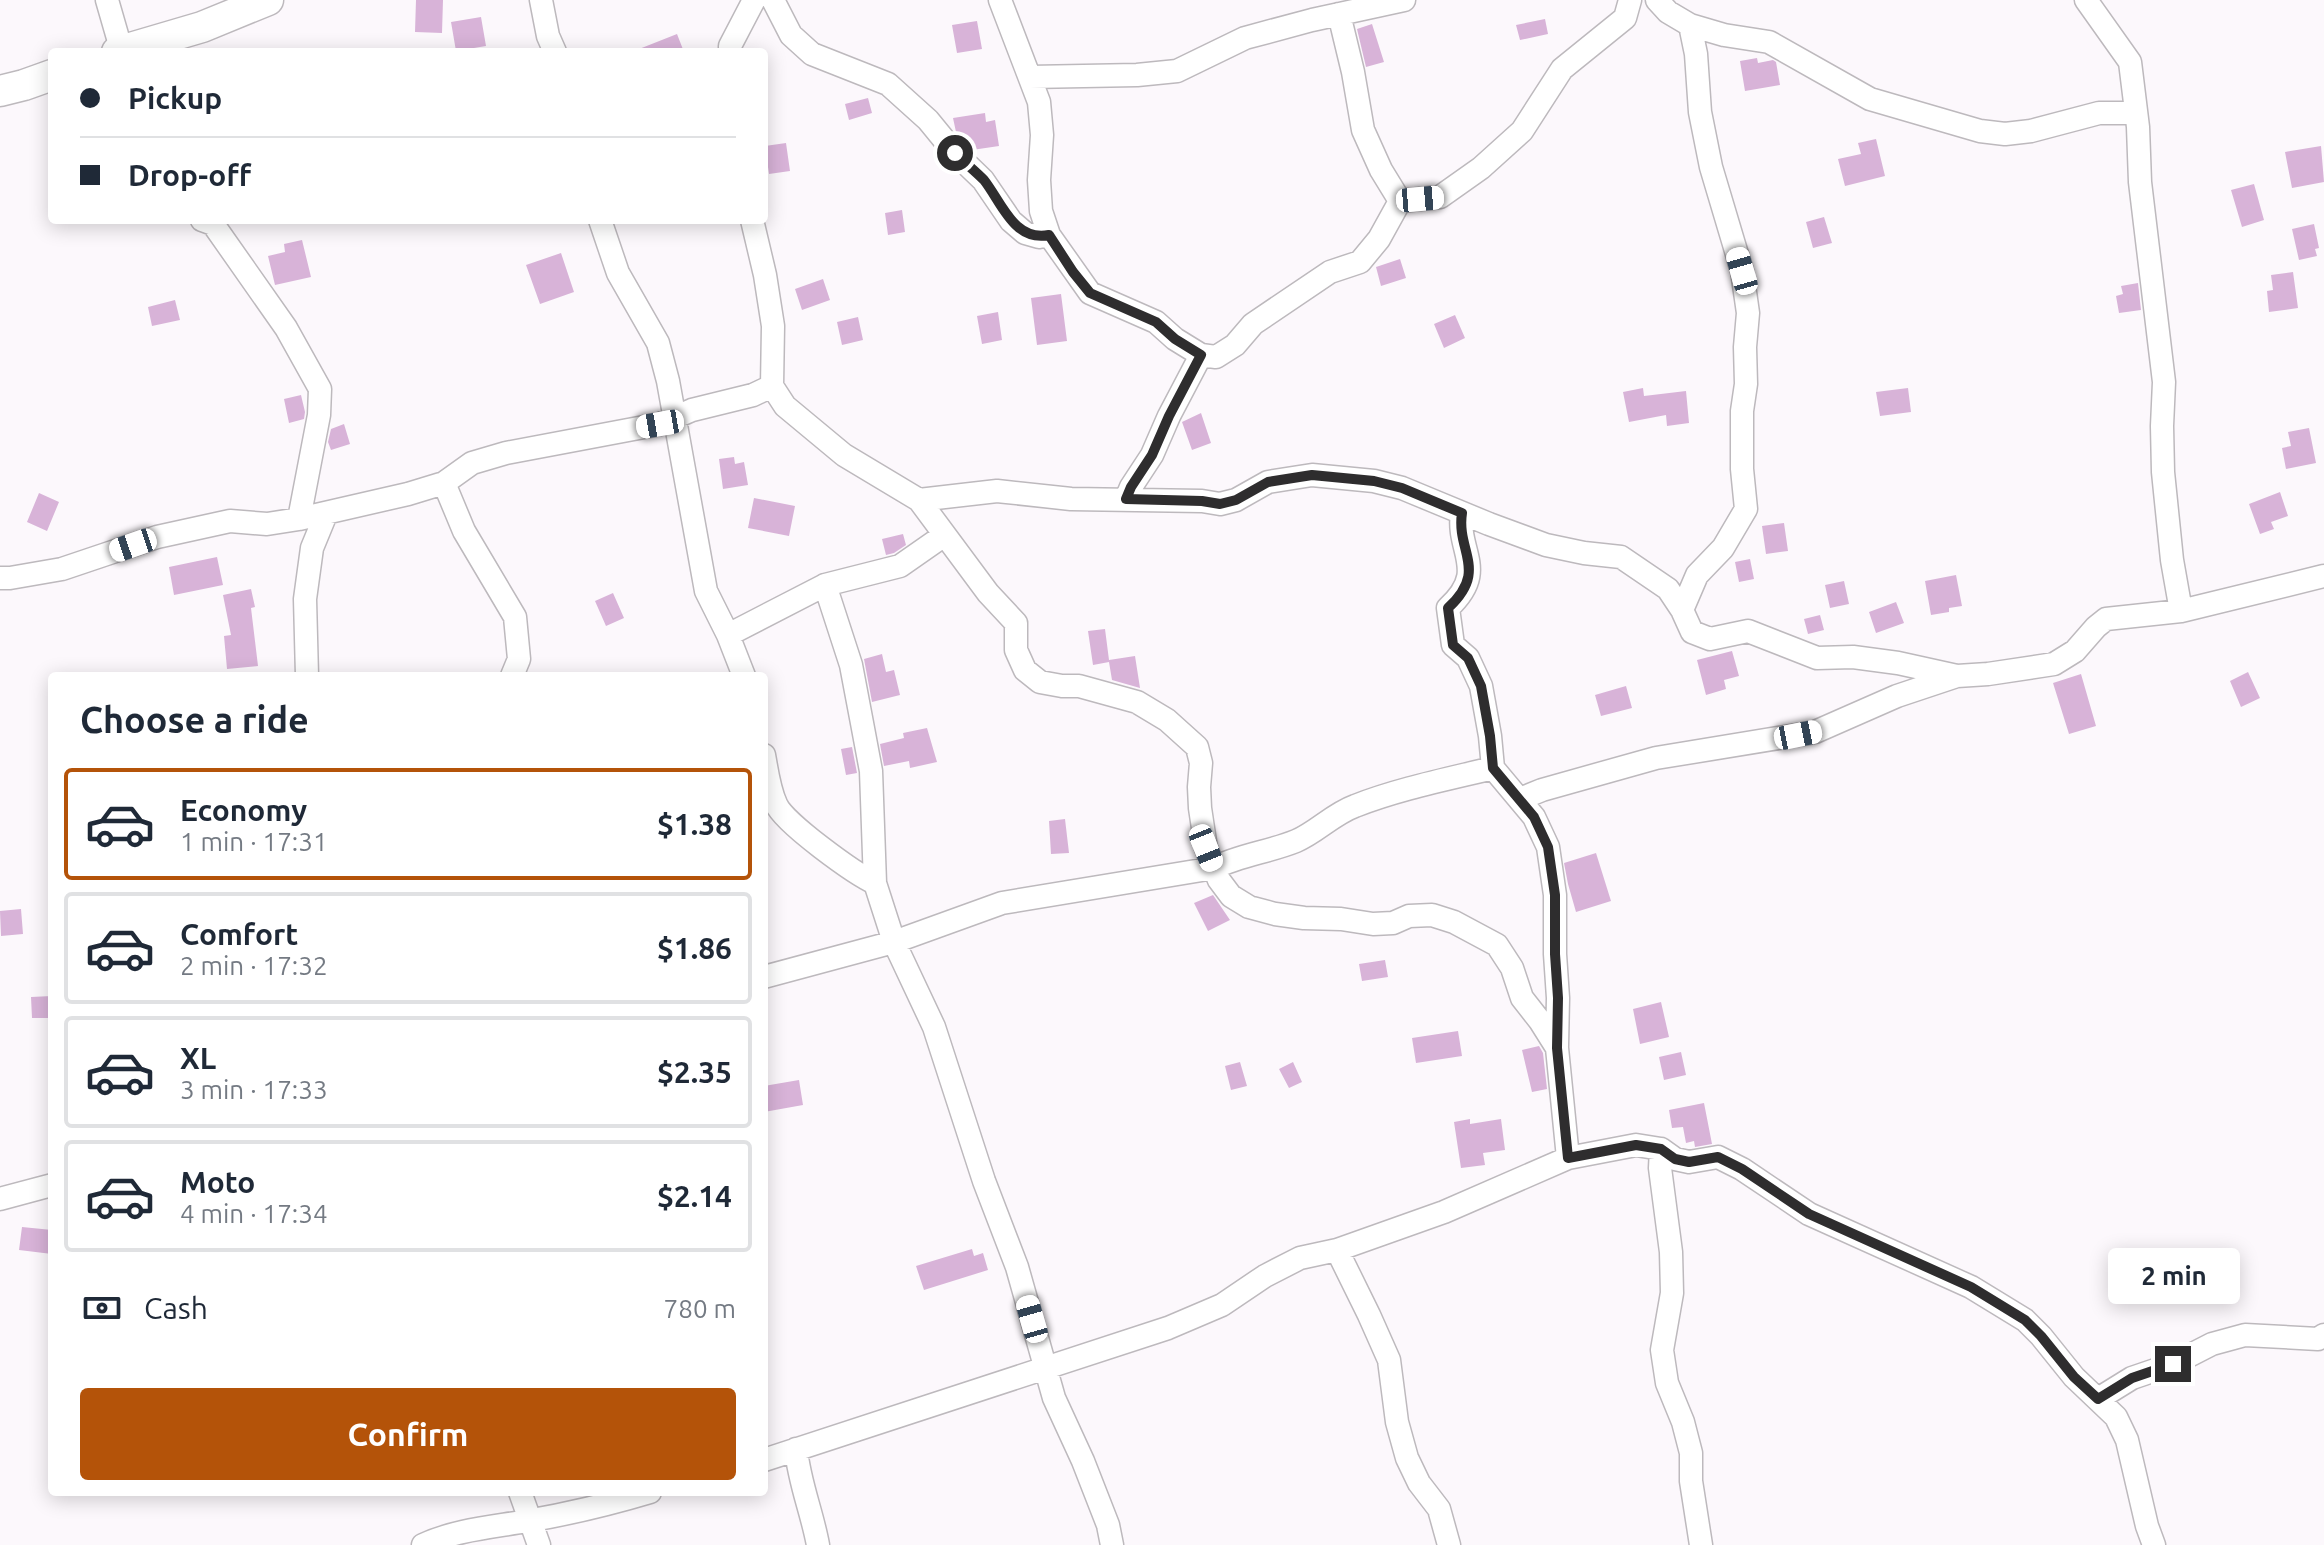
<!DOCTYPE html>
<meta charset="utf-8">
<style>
:root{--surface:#fff;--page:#f6f6f7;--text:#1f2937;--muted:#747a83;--line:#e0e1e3;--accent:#b45309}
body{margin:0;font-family:Ubuntu,sans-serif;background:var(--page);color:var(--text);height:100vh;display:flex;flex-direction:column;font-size:30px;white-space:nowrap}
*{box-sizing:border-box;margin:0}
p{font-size:26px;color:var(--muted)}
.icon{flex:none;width:44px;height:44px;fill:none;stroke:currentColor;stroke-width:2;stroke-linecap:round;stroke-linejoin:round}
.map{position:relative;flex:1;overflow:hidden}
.panel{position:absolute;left:48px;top:672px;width:720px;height:824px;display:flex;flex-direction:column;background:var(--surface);border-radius:8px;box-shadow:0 4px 20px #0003}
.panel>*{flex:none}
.top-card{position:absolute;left:48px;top:48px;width:720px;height:176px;border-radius:8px;box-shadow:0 4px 20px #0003;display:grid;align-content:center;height:176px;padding:0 32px;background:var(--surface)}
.end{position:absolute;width:36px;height:36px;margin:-18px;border:10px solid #2e2d2e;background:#fff;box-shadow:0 0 0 4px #fff}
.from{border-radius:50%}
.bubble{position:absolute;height:56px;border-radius:8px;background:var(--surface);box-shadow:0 4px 20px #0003;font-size:26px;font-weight:700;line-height:56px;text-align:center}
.car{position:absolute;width:24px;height:48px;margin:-24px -12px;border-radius:10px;box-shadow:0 0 6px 2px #0007;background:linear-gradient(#fff 24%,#345 0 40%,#fff 0 76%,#345 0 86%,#fff 0)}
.top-card b{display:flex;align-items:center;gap:28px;height:76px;font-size:30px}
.top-card b+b{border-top:2px solid var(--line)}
.top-card i{width:20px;height:20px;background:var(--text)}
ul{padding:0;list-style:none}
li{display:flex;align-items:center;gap:24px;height:112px;margin:0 16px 12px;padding:0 16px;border:4px solid var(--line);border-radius:8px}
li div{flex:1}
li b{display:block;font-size:30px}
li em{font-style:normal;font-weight:700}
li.current{border-color:var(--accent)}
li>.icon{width:72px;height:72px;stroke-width:1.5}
h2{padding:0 32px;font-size:36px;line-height:96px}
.pay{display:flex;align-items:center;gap:20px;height:88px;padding:0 32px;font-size:30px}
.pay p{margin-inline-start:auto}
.button{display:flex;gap:16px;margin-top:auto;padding:16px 32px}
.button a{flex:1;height:92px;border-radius:8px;background:var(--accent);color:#fff;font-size:32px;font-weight:700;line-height:92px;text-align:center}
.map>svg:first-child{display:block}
</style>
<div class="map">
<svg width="2324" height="1545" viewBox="0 0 2324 1545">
<rect width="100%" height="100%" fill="#fcf8fc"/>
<path fill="#d8b3d8" d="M416 0H443L442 33 415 32Z
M481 17 486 46 456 51 451 22Z
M1545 19 1548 34 1520 40 1516 25Z
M977 21 982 49 957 53 952 25Z
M1372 24 1384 62 1366 67 1357 29Z
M677 34 684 52H634V51Z
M1757 58 1758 63 1773 60 1776 62 1780 85 1745 91 1740 61Z
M868 98 872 113 849 120 845 104Z
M985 113 986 122 995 120 999 146 972 150 956 132 953 118Z
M1876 139 1885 176 1845 186 1838 159 1861 154 1858 143Z
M786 143 790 171 769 174 765 146Z
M2321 146 2324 182 2292 188 2285 152Z
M2254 184 2264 220 2242 227 2231 190Z
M902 210 905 232 888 235 885 213Z
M1824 217 1832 243 1813 248 1806 222Z
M2314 224 2319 248 2315 249 2317 256 2299 260 2292 229Z
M302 240 311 277 275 285 268 256 285 252 284 244Z
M561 253 574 292 540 304 526 265Z
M1400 259 1406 278 1381 286 1376 267Z
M2293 272 2298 308 2269 312 2267 291 2273 290 2271 275Z
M823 279 830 300 802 310 795 289Z
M2138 283 2141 310 2119 313 2116 296 2123 294 2121 286Z
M1061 294 1067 341 1037 345 1031 298Z
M175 300 180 320 152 326 148 307Z
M998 312 1002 340 982 344 977 316Z
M1455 315 1465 338 1444 348 1434 324Z
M858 317 863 340 842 345 837 322Z
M1643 388 1644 396 1686 391 1689 423 1667 426 1666 415 1629 422 1623 392Z
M1908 388 1911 412 1880 416 1876 392Z
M301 395 305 412 304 419 289 423 284 399Z
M1201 413 1211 443 1192 450 1182 422Z
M344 424 350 444 331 450 328 442 331 429Z
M2309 428 2316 463 2286 469 2282 448 2291 446 2288 432Z
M734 457 735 464 744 462 748 485 723 489 719 459Z
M2280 492 2288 516 2271 522 2274 529 2260 534 2249 504Z
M39 493 59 502 47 531 27 522Z
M754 498 795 506 789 536 748 528Z
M1784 523 1788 551 1766 554 1762 526Z
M903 534 906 545 894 553 886 555 882 539Z
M217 557 223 585 174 595 169 567Z
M1750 559 1754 579 1739 582 1735 562Z
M1956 575 1962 606 1949 608V612L1931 615 1925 581Z
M1844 581 1849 604 1830 608 1825 585Z
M251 589 255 607 251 608 258 666 227 669 224 636 231 635 223 595Z
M613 593 624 618 606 626 595 601Z
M1896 602 1904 623 1876 633 1869 612Z
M1820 615 1824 630 1808 634 1804 619Z
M1105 629 1109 660 1135 656 1140 688 1112 680 1109 662 1093 665 1088 631Z
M1732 651 1739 676 1724 680 1726 689 1706 695 1697 660Z
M882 654 886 672 894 670 900 695 872 702 864 659Z
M2248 672 2260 698 2241 707 2230 681Z
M2081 674 2096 726 2069 734 2053 683Z
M1626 686 1632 708 1601 716 1595 695Z
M927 728 937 762 910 768 909 761 884 766 880 744 904 738 903 733Z
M852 747 857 773 846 775 841 749Z
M1065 819 1069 853 1051 854 1049 821Z
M1596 853 1611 901 1576 912 1568 884 1564 863Z
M1213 895 1230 920 1208 931 1194 903Z
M21 909 23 934 1 936 0 911Z
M1385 960 1388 977 1362 981 1359 964Z
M52 996V1018H32L31 997Z
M1661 1002 1669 1037 1640 1044 1633 1009Z
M1458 1031 1462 1056 1416 1063 1412 1038Z
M1539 1046 1543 1053 1547 1089 1532 1092 1522 1050Z
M1681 1052 1686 1075 1664 1080 1659 1057Z
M1240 1062 1247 1086 1231 1090 1225 1066Z
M1293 1062 1302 1082 1289 1088 1279 1069Z
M799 1080 803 1105 764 1112V1086Z
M1704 1103 1712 1144 1695 1147 1694 1141 1686 1143 1683 1127 1672 1128 1669 1110Z
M1470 1119V1124L1501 1119 1505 1150 1483 1153 1485 1165 1461 1168 1454 1122Z
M22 1227 52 1230V1254L19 1250Z
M972 1249 974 1256 983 1253 988 1270 924 1290 916 1266Z"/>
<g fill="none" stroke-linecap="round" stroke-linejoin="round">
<g stroke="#bdb9bd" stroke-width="25">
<path id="street" d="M107 0 122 52
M541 0 548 36 555 52
M773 0 791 35 812 54 888 84 928 120 955 153 983 180 1011 221 1025 233 1039 237 1049 235
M1000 0 1039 102 1042 135 1039 180 1041 211 1049 235 1090 293 1156 322 1175 339 1201 355 1216 357 1235 345 1253 324 1330 272 1360 262 1379 239 1400 201
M1657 0 1668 12 1690 25 1724 35 1769 42 1870 99 1980 131 2005 134 2031 131 2099 113H2136
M2086 0 2130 62 2138 127 2140 182 2164 382 2162 426 2163 472 2172 560 2181 611
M1339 14 1353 72 1363 130 1381 170 1400 201
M730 52V46L754 0
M1030 77 1137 75 1177 71 1245 38 1312 20 1404 0
M1400 201 1440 197 1481 168 1522 131 1562 69 1625 18 1630 0
M202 220 213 224 286 328 320 389 319 415 299 519
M600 220 618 273 658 343 668 381 706 591 728 635 744 676
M752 220 765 275 773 326 772 386 785 406 844 455 919 500 988 593 1016 623V650L1025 670 1040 682 1062 686H1079L1137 702 1167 720 1197 747 1201 763 1199 787 1200 808 1206 848 1219 880 1231 896 1249 907 1275 914 1304 918 1341 919 1373 924 1393 923 1409 916 1432 915 1454 922 1497 945 1512 968 1522 998 1540 1021 1557 1048 1568 1158
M444 483 464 531 515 617 519 659 512 676
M1126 499 1131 487 1152 455 1169 416 1201 355
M919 500 997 491 1071 499 1202 501 1220 504 1236 500 1268 482 1312 475 1374 481 1402 488 1489 524 1546 545 1584 553 1621 557 1668 589 1682 610 1692 632 1710 639 1748 631 1817 658 1853 657 1898 663 1957 676
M1462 513C1456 552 1489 570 1448 608L1453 645 1468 658 1481 686 1490 736 1493 768 1534 817 1548 847 1555 895V954L1558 998 1557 1046
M0 578H10L62 569 157 537 230 521 267 524 299 519 408 494 444 483 472 463 506 453 660 424 692 410 753 395 772 386
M825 585 851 665 862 723 871 771 875 883 894 942 1002 903 1214 868C1240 855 1269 852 1296 841 1317 832 1333 814 1355 806 1398 789 1448 779 1493 768
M1682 610 1697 575 1723 548 1746 509 1742 469V411L1746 384 1745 347 1748 313 1742 271 1711 167 1700 112 1696 54 1690 25
M728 635 825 585 900 566 943 536
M307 676 305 599 312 548 326 514
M764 755C767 771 769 789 776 804 784 823 855 874 875 883
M1520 799 1542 790 1656 758 1815 732 1897 696 1957 676 1988 674 2054 664 2075 651 2096 627 2106 619 2181 611 2324 576
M764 977 894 942 934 1027 984 1181 1017 1267 1054 1398 1083 1461 1108 1525 1112 1545
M1661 1149 1660 1168 1671 1252 1672 1293 1662 1350 1667 1383 1683 1422 1691 1453V1481L1701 1545
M0 1199 52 1185
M1337 1250 1369 1315 1389 1360 1397 1422 1407 1458 1419 1483 1439 1509 1449 1545
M2098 1399 2132 1378 2173 1364 2212 1344 2245 1335 2318 1339 2324 1335
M796 1449C799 1482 812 1512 818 1545
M764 1460 1168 1328 1222 1305 1265 1276 1300 1258 1337 1250 1444 1212 1568 1158 1636 1145 1661 1149 1675 1159 1689 1162 1718 1157 1742 1169 1809 1214 1971 1287 2025 1320 2041 1336 2074 1377 2116 1417 2127 1440 2147 1526 2154 1545
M520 1492 539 1545
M423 1545C455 1530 493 1527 527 1521 568 1514 610 1504 650 1492"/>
</g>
<g stroke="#bdb9bd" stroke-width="33">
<path id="secondary" d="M117 52 202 27 268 0
M0 91 24 85 52 75"/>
</g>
<use href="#street" stroke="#fff" stroke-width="22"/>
<use href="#secondary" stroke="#fff" stroke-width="30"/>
</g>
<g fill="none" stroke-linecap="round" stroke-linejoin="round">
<path stroke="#2e2d2e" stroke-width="10" d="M955 153C964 162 975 171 984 180 1002 203 1014 242 1049 235L1073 272 1090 293 1156 322 1175 339 1201 355 1169 416 1152 455 1131 487 1126 499 1202 501 1220 504 1236 500 1268 482 1312 475 1374 481 1402 488 1462 513C1456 552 1489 570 1448 608L1453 645 1468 658 1481 686 1490 736 1493 768 1534 817 1548 847 1555 895V954L1558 998 1557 1048 1568 1158 1636 1145 1661 1149 1675 1159 1689 1162 1718 1157 1742 1169 1809 1214 1971 1287 2025 1320 2041 1336 2074 1377 2098 1399 2132 1378 2173 1364"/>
</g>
</svg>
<i class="end from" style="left:955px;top:153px"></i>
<i class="end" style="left:2173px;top:1364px"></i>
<div class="bubble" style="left:2108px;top:1248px;width:132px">2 min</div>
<i class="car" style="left:1420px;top:199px;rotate:85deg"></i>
<i class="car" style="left:1742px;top:271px;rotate:344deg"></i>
<i class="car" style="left:660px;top:424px;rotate:260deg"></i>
<i class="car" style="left:133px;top:545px;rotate:251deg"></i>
<i class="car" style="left:1798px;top:735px;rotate:79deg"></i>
<i class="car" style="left:1206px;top:848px;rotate:158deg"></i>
<i class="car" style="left:1032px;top:1319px;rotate:344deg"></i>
<div class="top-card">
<b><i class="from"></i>Pickup</b>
<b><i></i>Drop-off</b>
</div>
<section class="panel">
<h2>Choose a ride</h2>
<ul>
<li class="current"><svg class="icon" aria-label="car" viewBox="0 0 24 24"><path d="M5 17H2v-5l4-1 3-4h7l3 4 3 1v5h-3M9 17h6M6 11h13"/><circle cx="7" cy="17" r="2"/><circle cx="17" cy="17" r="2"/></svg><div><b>Economy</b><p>1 min · 17:31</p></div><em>$1.38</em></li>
<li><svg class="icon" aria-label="car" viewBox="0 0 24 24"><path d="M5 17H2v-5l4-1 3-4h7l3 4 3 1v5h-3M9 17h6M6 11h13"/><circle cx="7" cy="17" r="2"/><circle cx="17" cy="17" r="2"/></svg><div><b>Comfort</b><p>2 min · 17:32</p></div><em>$1.86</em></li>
<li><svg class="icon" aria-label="car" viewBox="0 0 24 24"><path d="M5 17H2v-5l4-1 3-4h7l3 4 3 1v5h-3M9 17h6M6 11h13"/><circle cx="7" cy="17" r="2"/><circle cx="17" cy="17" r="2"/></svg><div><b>XL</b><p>3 min · 17:33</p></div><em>$2.35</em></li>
<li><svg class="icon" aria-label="car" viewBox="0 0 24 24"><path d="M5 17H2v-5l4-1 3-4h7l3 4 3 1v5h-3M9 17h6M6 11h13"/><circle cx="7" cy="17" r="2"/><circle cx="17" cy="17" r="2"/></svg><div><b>Moto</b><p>4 min · 17:34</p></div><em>$2.14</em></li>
</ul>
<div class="pay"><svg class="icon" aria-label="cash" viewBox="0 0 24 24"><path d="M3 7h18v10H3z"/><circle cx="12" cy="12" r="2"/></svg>Cash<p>780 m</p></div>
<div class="button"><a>Confirm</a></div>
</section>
</div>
